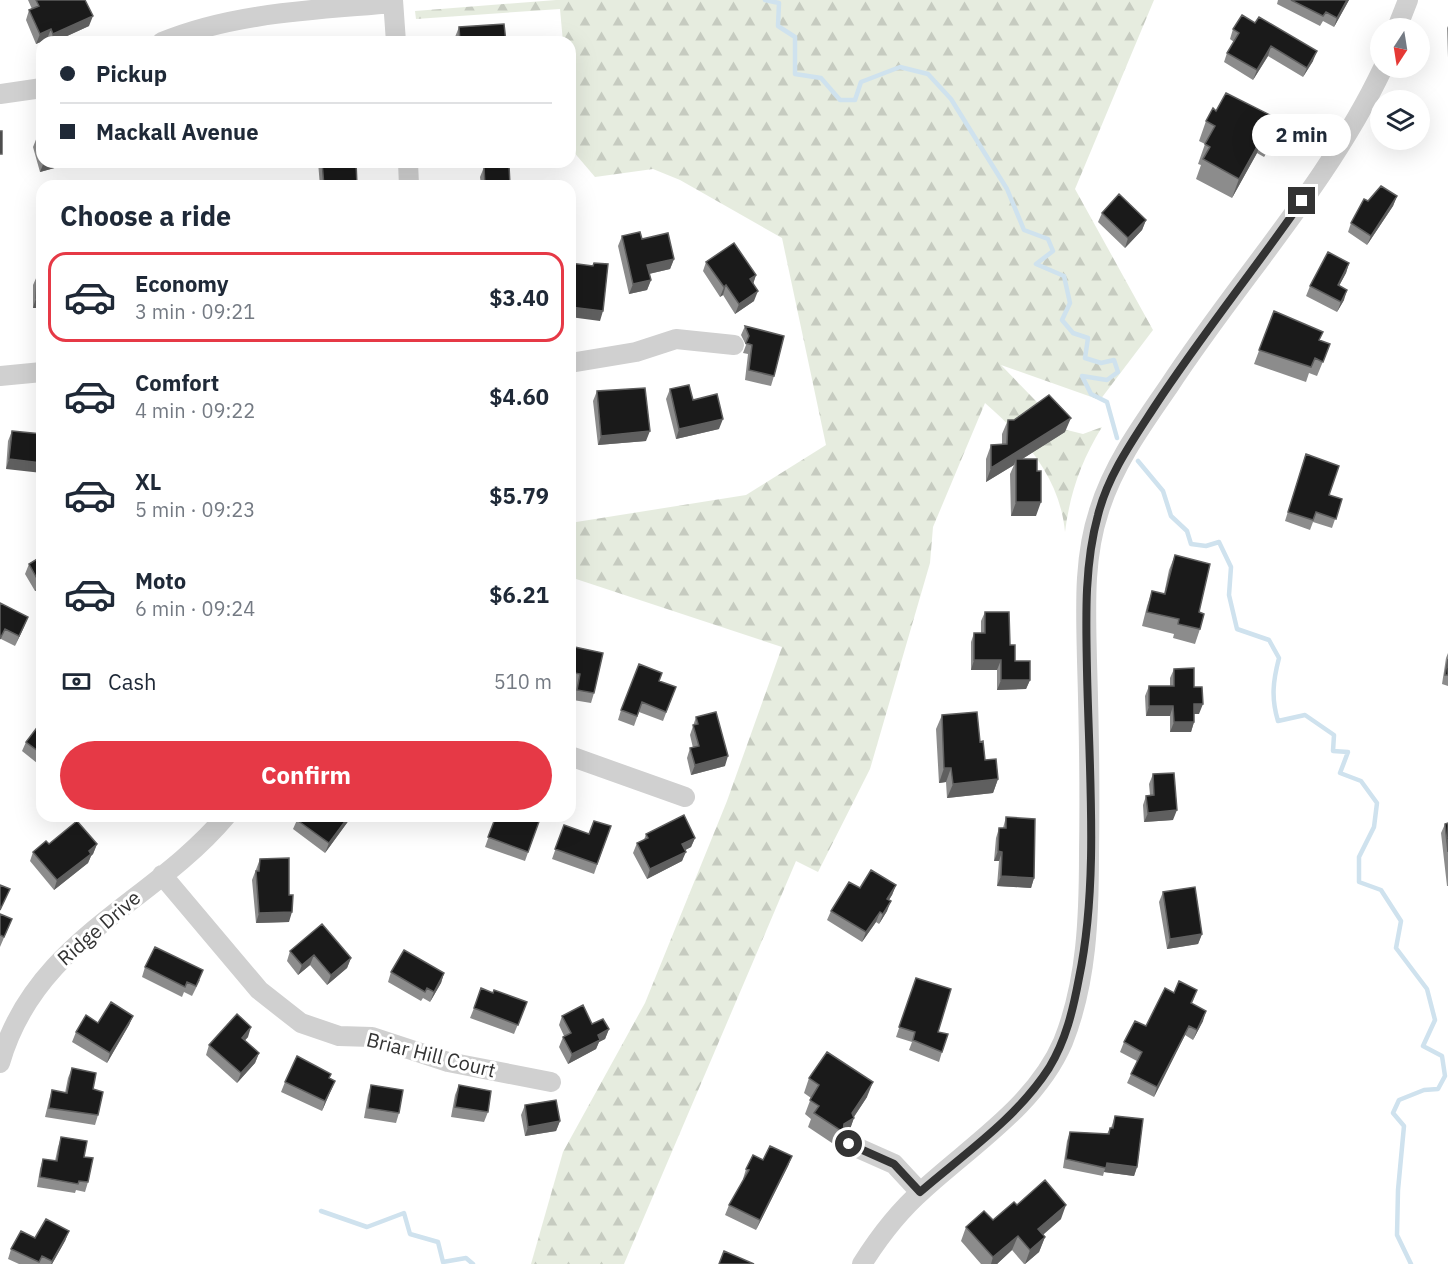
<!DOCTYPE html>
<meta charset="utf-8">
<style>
:root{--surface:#fff;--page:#f2f2f3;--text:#1f2937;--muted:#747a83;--line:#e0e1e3;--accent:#e63946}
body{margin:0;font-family:"IBM Plex Sans",sans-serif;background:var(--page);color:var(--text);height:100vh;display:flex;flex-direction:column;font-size:22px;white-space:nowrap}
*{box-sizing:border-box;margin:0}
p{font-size:20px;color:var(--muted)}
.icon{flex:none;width:33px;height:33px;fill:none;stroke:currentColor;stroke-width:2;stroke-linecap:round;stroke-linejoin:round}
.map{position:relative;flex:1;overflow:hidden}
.side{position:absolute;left:36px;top:180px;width:540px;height:642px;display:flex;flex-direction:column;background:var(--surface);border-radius:18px;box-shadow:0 6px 24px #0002}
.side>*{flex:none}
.hud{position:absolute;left:36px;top:36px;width:540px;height:132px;border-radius:18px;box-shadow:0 6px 24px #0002;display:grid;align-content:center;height:132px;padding:0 24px;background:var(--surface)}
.needle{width:39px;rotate:192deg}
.tools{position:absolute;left:1370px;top:18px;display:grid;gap:12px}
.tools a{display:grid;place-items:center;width:60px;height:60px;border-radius:50%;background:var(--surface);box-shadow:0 6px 24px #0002;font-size:30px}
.end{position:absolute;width:27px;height:27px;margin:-14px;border:8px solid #333;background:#fff;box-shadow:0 0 0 3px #fff}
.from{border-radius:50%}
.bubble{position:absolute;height:42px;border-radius:21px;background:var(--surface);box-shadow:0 6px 24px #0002;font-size:20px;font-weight:800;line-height:42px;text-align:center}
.hud b{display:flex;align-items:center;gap:21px;height:57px;font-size:22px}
.hud b+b{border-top:2px solid var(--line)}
.hud i{width:15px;height:15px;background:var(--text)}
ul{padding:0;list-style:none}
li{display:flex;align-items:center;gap:18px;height:90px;margin:0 12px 9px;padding:0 12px;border:3px solid transparent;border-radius:18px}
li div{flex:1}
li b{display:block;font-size:22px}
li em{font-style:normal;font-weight:800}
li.selected{border-color:var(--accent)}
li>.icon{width:54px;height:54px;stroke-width:1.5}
h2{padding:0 24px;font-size:27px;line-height:72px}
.pay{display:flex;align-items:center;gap:15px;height:66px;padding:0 24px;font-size:22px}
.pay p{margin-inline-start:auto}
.cta{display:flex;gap:12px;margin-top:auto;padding:12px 24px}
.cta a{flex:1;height:69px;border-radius:36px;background:var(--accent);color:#fff;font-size:24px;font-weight:800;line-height:69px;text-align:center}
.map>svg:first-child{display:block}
</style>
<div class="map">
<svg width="1448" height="1264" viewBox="0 0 1448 1264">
<defs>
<pattern id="forest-firs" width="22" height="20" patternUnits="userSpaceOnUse" patternTransform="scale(1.5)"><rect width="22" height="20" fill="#e6ecdf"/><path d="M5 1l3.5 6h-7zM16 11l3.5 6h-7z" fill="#c6cbc0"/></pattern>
</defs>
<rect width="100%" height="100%" fill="#fff"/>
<path fill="url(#forest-firs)" d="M556 0H1154L1075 189 1153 330 1100 400 1001 365 1063 429 1083 434 1102 427C1081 461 1070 493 1065 532 1060 478 1025 438 985 403L933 527 930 563 870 769 818 872 796 861 624 1264H531L563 1152 645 1003 727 801 782 647 570 577V523L746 495 826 445 782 238 680 180 653 169 595 177 572 150 570 42H563L560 9 416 19 415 11Z"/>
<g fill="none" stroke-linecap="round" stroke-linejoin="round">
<path stroke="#cfe2ee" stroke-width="4.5" d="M765 0 779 3 778 26 795 37V74L821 78 840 100H855L861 82 900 67 928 74 951 99 1007 189 1024 230 1048 239 1053 251 1036 264 1064 276 1070 303 1062 320 1073 333 1088 338 1085 358 1101 363 1114 360 1118 372 1107 380 1082 376 1091 394 1107 402 1117 438
M1138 461 1163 491 1171 516 1187 531 1191 544 1206 546 1219 542 1231 567 1229 595 1237 629 1269 640 1279 658C1273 681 1271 698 1278 721L1305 715 1334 735 1333 751 1348 752 1340 773 1361 781 1377 803 1374 827 1359 857V882L1381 890 1401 921 1396 948 1427 989 1435 1020 1423 1046 1442 1056 1445 1076 1438 1089 1424 1090 1399 1100 1393 1113 1404 1126 1398 1190 1397 1235 1411 1264
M321 1211 367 1227 404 1213 410 1234 438 1242 443 1262 466 1258 473 1264"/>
<path stroke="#d0d0d0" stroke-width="20" d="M393 0 396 42
M1397 28 1408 0
M162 42C235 12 316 10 393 3
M0 94 42 88
M408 162 409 186
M570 363 636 352 676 339 734 345
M0 376 42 372
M570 756 685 797
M162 875 259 990 301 1023 339 1036 372 1037 448 1062 551 1082
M0 1063C35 940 152 904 226 816
M849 1144 894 1164 920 1192
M862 1264C879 1237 899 1211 923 1190 972 1145 1036 1105 1063 1042 1087 982 1089 916 1089 853 1090 789 1089 725 1087 661 1086 611 1083 559 1099 511 1113 465 1142 425 1169 386 1239 279 1328 184 1383 68"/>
</g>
<path fill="#8c8c8c" d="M28 0H85L89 26 54 42H49L47 39 36 44 26 20 29 10 32 9Z
M1278 0H1349L1334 27 1323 21 1320 26 1277 4Z
M1255 23 1313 61 1303 77 1268 56 1253 80 1224 62 1227 53 1234 42 1230 39 1233 29Z
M1448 26V58L1447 28Z
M459 27 506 42H456L455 37Z
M1216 111 1280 120 1273 140 1264 157 1257 153 1232 198 1196 179 1201 165 1198 164 1205 144 1199 141 1206 121Z
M42 136V162H76L40 172 33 147 37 137Z
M318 162H356L357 186H320Z
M484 167 510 186H481L480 177Z
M1397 196 1393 206 1367 245 1348 232 1351 223 1368 201Z
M1102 213 1146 220 1142 230 1125 248 1098 222Z
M622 236 642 239 674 259 670 269 649 274 651 280 647 290 629 294 618 246Z
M706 262 756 275 753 284 754 301 735 314 723 295 720 297 703 271Z
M1349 263 1346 273 1339 286 1344 300 1337 312 1306 296 1310 286Z
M37 276 42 308H33V285Z
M1274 311 1319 340 1324 359 1317 376 1309 373 1306 382 1254 364Z
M745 326 774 376 771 386 745 380 748 354 743 353 746 345 741 335Z
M670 389 693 400 719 429 676 439 666 399Z
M597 391 646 441 598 445 593 401Z
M1008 420 1065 432 1022 459 1036 516H1011L1010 474 1014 465 986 482V459L991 445 1002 444V434Z
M12 431 42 434 6 469 8 441Z
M1306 454 1329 495 1342 499 1332 528 1313 522 1310 530 1285 521Z
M42 544V588L35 591 25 574 29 564 38 558 36 555 40 545Z
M1175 555 1199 612 1200 629 1195 644 1173 638 1174 634 1142 626 1147 606 1152 591 1164 594 1169 570Z
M0 603 28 617 15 646 1 639Z
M985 612 1010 645 1015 661 1030 680 1026 689 997 690V670H971V642L974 633H981V621Z
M570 646 594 693 591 703 573 700 576 683 570 682Z
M1448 653V686L1442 684 1446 658Z
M1174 669 1194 687 1199 714H1194V722L1191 732H1170V716H1146L1145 696 1149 686H1170V678Z
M659 681 676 687 663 721 639 712 634 726 618 720 621 710Z
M942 715 980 742 985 760 998 779 993 793 947 798 946 782 939 783 936 729Z
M696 717 725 766 691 775 687 758 690 748H693L690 735Z
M42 721V767L22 751 26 742Z
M1153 774 1173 820 1144 822 1143 805 1146 796 1150 795 1149 784Z
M138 816H148L142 821Z
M352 816 325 853 293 829 297 820Z
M448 816H464L461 822Z
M496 816 522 819 541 816 525 861 485 847Z
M1006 817 1034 878 1031 888 997 886 999 861H994L996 838 999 828H1003Z
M1448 823V886H1447L1441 833 1445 824Z
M564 825 589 834 611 826 594 874 552 859Z
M646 834 695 838 691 847 685 850 682 861 647 879 633 853 637 843 644 840Z
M49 844H97L93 854 91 856 88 863 54 890 30 861 33 852Z
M260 859 289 895V922L256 923 252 880Z
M896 885 892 895 889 900 887 911 879 924 876 922 862 942 827 920 831 911 860 888Z
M1163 892 1202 934 1198 944 1167 949 1159 902Z
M0 914 12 919 0 947Z
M290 951 351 958 347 968 327 985 310 965 298 975 287 961Z
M145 967 200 980 192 996 184 992 182 997 142 977Z
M391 972 444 973 441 983 430 1002 423 998 421 1001 388 982Z
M916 978 938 1032 942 1052 939 1062 909 1050 912 1042 896 1037Z
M1197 990 1192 1004 1203 1021 1193 1040 1185 1035 1154 1097 1127 1083 1137 1061 1120 1052 1124 1042 1146 1026 1174 993Z
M493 993 527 1002 514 1034 470 1018 474 1008Z
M133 1016 129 1025 107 1063 72 1042 76 1032Z
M562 1016 609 1029 605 1039 599 1042 596 1049 568 1064 559 1047 563 1037 564 1036 559 1025Z
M248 1037 244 1041 259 1053 255 1063 237 1083 206 1055 209 1045Z
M72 1068 93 1089 98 1115 95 1125 45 1117 49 1100 52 1090 65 1093 68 1078Z
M330 1078 335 1081 322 1111 281 1092 285 1082Z
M809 1078 867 1097 854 1117 849 1132 841 1137 838 1147 808 1127 811 1119 805 1114 811 1098 804 1093Z
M371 1085 399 1113 396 1123 364 1118 368 1095Z
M459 1085 488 1112 484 1122 451 1117 455 1095Z
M525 1105 560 1121 556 1131 525 1136 521 1115Z
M1115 1116 1137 1167 1134 1176 1104 1172 1103 1176 1063 1168 1067 1141 1070 1132 1107 1134 1110 1128H1111Z
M61 1137 84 1157 88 1182 85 1192 76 1190 75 1193 37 1187 40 1169 43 1159 55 1161 58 1147Z
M792 1156 788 1166 756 1230 725 1215 729 1205 744 1179H743L746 1169 763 1160Z
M1017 1205 1061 1219 1043 1235 1045 1237 1039 1252 1025 1264H1024L1012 1250 997 1264H981L961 1241 966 1227 993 1220Z
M69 1231 65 1241 52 1264H19L8 1259 11 1249 35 1238Z"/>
<path fill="#5f5f5f" d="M1347 0H1349L1334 27 1337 18Z
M93 16 89 26 54 42H50L53 34Z
M51 29 47 39 36 44 40 34Z
M1271 46 1268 56 1253 80 1257 70Z
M1317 51 1313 61 1303 77 1307 68Z
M1280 120 1273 140 1264 157 1271 138Z
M1264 134 1257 153 1232 198 1239 179Z
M44 162H76L40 172Z
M1397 196 1393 206 1367 245 1371 236Z
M1146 220 1142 230 1125 248 1128 238Z
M674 259 670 269 644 275 647 265Z
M1349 263 1346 273 1334 295 1338 285Z
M756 275 753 284 750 279Z
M651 280 647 290 629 294 633 284Z
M726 285 723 295 720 297 724 287Z
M1347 290 1344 300 1337 312 1341 302Z
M758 291 754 301 735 314 739 304Z
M36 298H42V308H33Z
M570 307 603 311 600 321 570 317Z
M1071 418 1065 432 1016 463V459L1014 465 986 482 991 468Z
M723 419 719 429 676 439 679 429Z
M650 431 646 441 598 445 601 436Z
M570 435H574L570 444Z
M9 459 42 463V473L6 469Z
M1016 502H1041L1036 516H1011Z
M42 580V588L35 591 39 582Z
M28 617 24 627 15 646 19 636Z
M974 660H1001L997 670H971Z
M1001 680H1030L1026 689 997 690Z
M1194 704H1203L1199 714H1190Z
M1149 706H1173L1170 716H1146Z
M1174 722H1194L1191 732H1170Z
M728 756 725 766 691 775 695 765Z
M944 768H951L946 782 939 783Z
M998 779 993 793 947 798 953 784Z
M1177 810 1173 820 1144 822 1148 813Z
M349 816H352L325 853 329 843Z
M695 838 691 847 678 854 682 844Z
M97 844 93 854 91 856 88 863 54 890 57 880Z
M998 851 1002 852 999 861H994Z
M686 852 682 861 647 879 650 869Z
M1001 876 1034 878 1031 888 997 886Z
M896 885 892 895 883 909 887 899Z
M891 901 887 911 879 924 883 914Z
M292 912 289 922 256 923 259 913Z
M880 912 876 922 862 942 866 932Z
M1202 934 1198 944 1167 949 1170 939Z
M314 955 310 965 298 975 302 965Z
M351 958 347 968 327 985 331 975Z
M444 973 441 983 430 1002 434 992Z
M1206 1011 1203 1021 1193 1040 1197 1030Z
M133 1016 129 1025 107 1063 110 1053Z
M1189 1026 1185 1035 1154 1097 1157 1087Z
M251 1027 248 1037 238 1048 242 1038Z
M609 1029 605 1039 599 1042 596 1049 568 1064 572 1054 598 1035Z
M259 1053 255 1063 237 1083 241 1073Z
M335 1081 331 1090 322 1111 325 1101Z
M873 1082 867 1097 853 1118H854L849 1132 841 1137 843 1132 844 1124Z
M560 1121 556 1131 525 1136 528 1127Z
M792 1156 788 1166 756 1230 760 1220Z
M1107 1163 1137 1167 1134 1176 1104 1172Z
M1066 1205 1061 1219 1032 1244 1038 1229Z
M69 1231 65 1241 52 1264H51Z
M1018 1236 1012 1250 997 1264H991L993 1257Z
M1045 1237 1039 1252 1025 1264 1030 1250Z"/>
<path fill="#1a1a1a" stroke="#5f5f5f" stroke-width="1.5" d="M36 0H85L93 16 53 34 51 29 40 34 29 10 39 6Z
M1291 0H1347L1337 18 1326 12 1323 16Z
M1242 15 1255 23 1259 17 1317 51 1307 68 1271 46 1257 70 1227 53 1239 33 1233 29Z
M504 24 506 42H460L459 27Z
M1226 93 1280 120 1271 138 1264 134 1239 179 1203 159 1210 147 1205 144 1215 126 1206 121 1213 108 1216 111Z
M0 131H2V154H0Z
M42 136V156L37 137Z
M322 162H356L357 186H324Z
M509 165 510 186H485L484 167Z
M1381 186 1397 196 1371 236 1351 223 1364 199 1368 201Z
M1119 194 1146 220 1128 238 1102 213Z
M640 232 642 239 668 233 674 259 647 265 651 280 633 284 622 236Z
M734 243 756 275 750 279 758 291 739 304 726 285 724 287 706 262Z
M1328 252 1349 263 1338 285 1347 290 1341 302 1310 286Z
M570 263 593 266 594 263 608 264 603 311 570 307Z
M37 276H42V298H36Z
M1274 311 1323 332 1319 340 1330 344 1323 362 1315 358 1311 367 1259 350Z
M745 326 784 336 774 376 749 370 752 345 746 343 749 336Z
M689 385 693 400 717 394 723 419 679 429 670 389Z
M645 388 650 431 601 436 597 391Z
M570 393H573L574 435H570Z
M1049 395 1071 418 991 468V445L1007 444 1008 420H1014Z
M12 431 42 434V463L9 459Z
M1306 454 1339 466 1329 495 1342 499 1336 519 1316 512 1313 520 1288 512Z
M1016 459H1037V471H1041V502H1016Z
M1175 555 1210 564 1199 612 1204 614 1200 629 1178 624 1179 619 1147 612 1152 591 1165 594Z
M42 556V580L39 582 29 564Z
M0 603 28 617 19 636 5 629 0 639Z
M985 612H1009L1010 645H1015V661H1030V680H1001V660H974V633H985Z
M570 646 603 653 594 693 577 690 580 674 570 672Z
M1448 659V675H1445Z
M639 664 662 673 659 681 676 687 666 712 642 702 637 716 621 710Z
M1194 668V687H1202L1203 704H1194V722H1174L1173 706H1149V686H1174V669Z
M716 712 728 756 695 765 690 748 699 746 693 725 698 724 696 717Z
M977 712 980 742 983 741 985 760 996 759 998 779 953 784 951 768H944L942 715Z
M42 721V754L26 742Z
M1174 773 1177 810 1148 813 1146 796 1154 795 1153 774Z
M684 815 695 838 682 844 686 852 650 869 637 843 648 838 646 834Z
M299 816H349L329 843 297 820Z
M496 816H506L512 818V816H515L522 819 523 816H541L528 852 488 837Z
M1006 817 1035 819 1034 878 1001 876 1002 852 998 851 999 828H1006Z
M77 821 97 844 89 851 91 854 57 880 33 852 46 841 49 844Z
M594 821 611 826 597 864 555 849 564 825 589 834Z
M1448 823V852L1445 824Z
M289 858V895H293L292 912 259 913 256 871H259L260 859Z
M871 870 896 885 887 899 891 901 883 914 880 912 866 932 831 911 849 882 860 888Z
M0 885 10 889 0 910Z
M1195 887 1202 934 1170 939 1163 892Z
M0 914 12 919 4 937 0 935Z
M322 924 351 958 331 975 314 955 302 965 290 951Z
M155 947 203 970 196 986 187 982 185 987 145 967Z
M404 950 444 973 434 992 427 988 425 992 391 972Z
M916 978 951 989 938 1032 948 1034 942 1052 913 1040 915 1032 899 1027Z
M1179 981 1197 990 1191 1003 1206 1011 1197 1030 1189 1026 1157 1087 1131 1074 1142 1052 1124 1042 1135 1021 1146 1026 1165 988 1174 993Z
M481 988 493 993 494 990 527 1002 518 1025 474 1008Z
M111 1002 133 1016 110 1053 76 1032 86 1015 98 1023Z
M583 1005 592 1024 603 1019 609 1029 598 1035 600 1040 572 1054 563 1037 571 1033 562 1016Z
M237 1014 251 1027 242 1038 259 1053 241 1073 209 1045Z
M827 1052 873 1082 852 1113 854 1118 844 1124 843 1132 814 1113 819 1106 810 1100 819 1085 809 1078Z
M297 1056 331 1074 329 1078 335 1081 325 1101 285 1082Z
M72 1068 96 1073 93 1089 103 1092 98 1115 49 1108 52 1090 67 1093Z
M371 1085 403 1090 399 1113 368 1108Z
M459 1085 491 1091 488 1112 455 1107Z
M556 1100 560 1121 528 1127 525 1105Z
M1115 1116 1143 1119 1137 1167 1107 1163 1106 1168 1066 1159 1070 1132 1109 1134 1110 1128H1113Z
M61 1137 87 1141 84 1157 93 1158 88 1182 79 1181 78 1184 40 1177 43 1159 57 1161Z
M770 1146 792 1156 760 1220 729 1205 749 1170 746 1169 753 1155 763 1160Z
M1045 1180 1066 1205 1038 1229 1045 1237 1030 1250 1018 1236 993 1257 966 1227 984 1211 993 1220 1014 1202 1017 1205Z
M46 1219 69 1231 52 1261 42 1256 39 1262 11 1249 21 1231 35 1238Z
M724 1251 754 1264H719Z"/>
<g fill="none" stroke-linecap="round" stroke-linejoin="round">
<path stroke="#333" stroke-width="8" d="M849 1144 894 1164 920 1192C964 1154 1017 1118 1049 1068 1066 1040 1073 1010 1079 978 1099 882 1089 770 1087 671 1086 619 1084 566 1098 515 1108 475 1133 440 1155 406 1201 336 1254 270 1302 201"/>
</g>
<g text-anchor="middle" stroke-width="6" stroke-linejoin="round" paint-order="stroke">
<g font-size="20" fill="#333" stroke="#fff">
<text transform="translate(99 928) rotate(-41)" y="7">Ridge Drive</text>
<text transform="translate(431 1055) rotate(14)" y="7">Briar Hill Court</text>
</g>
</g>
</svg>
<div class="tools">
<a><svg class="needle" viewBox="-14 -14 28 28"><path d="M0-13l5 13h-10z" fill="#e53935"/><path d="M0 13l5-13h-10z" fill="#747a83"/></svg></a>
<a><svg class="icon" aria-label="layers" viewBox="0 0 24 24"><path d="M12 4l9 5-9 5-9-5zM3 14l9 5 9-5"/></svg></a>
</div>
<i class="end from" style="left:849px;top:1144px"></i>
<i class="end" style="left:1302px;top:201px"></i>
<div class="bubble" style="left:1252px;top:114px;width:99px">2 min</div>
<div class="hud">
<b><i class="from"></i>Pickup</b>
<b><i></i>Mackall Avenue</b>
</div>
<section class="side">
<h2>Choose a ride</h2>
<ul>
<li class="selected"><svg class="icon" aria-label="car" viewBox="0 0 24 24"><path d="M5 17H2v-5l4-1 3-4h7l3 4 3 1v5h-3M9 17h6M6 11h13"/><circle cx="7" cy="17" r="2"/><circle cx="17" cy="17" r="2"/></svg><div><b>Economy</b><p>3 min · 09:21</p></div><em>$3.40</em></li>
<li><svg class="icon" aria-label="car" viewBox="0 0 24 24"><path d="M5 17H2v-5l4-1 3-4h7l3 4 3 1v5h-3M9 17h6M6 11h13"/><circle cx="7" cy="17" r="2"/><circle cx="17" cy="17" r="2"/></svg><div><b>Comfort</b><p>4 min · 09:22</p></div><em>$4.60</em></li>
<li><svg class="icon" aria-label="car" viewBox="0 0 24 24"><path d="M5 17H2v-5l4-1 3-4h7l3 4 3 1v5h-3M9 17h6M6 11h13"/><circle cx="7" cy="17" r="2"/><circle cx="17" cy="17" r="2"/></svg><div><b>XL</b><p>5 min · 09:23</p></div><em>$5.79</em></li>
<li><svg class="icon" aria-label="car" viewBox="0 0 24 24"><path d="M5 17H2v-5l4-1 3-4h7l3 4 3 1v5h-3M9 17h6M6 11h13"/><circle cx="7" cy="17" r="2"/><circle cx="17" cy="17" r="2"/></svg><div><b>Moto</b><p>6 min · 09:24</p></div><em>$6.21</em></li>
</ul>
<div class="pay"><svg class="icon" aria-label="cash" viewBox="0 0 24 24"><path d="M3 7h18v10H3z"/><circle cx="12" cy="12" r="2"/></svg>Cash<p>510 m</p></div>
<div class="cta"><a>Confirm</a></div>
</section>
</div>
